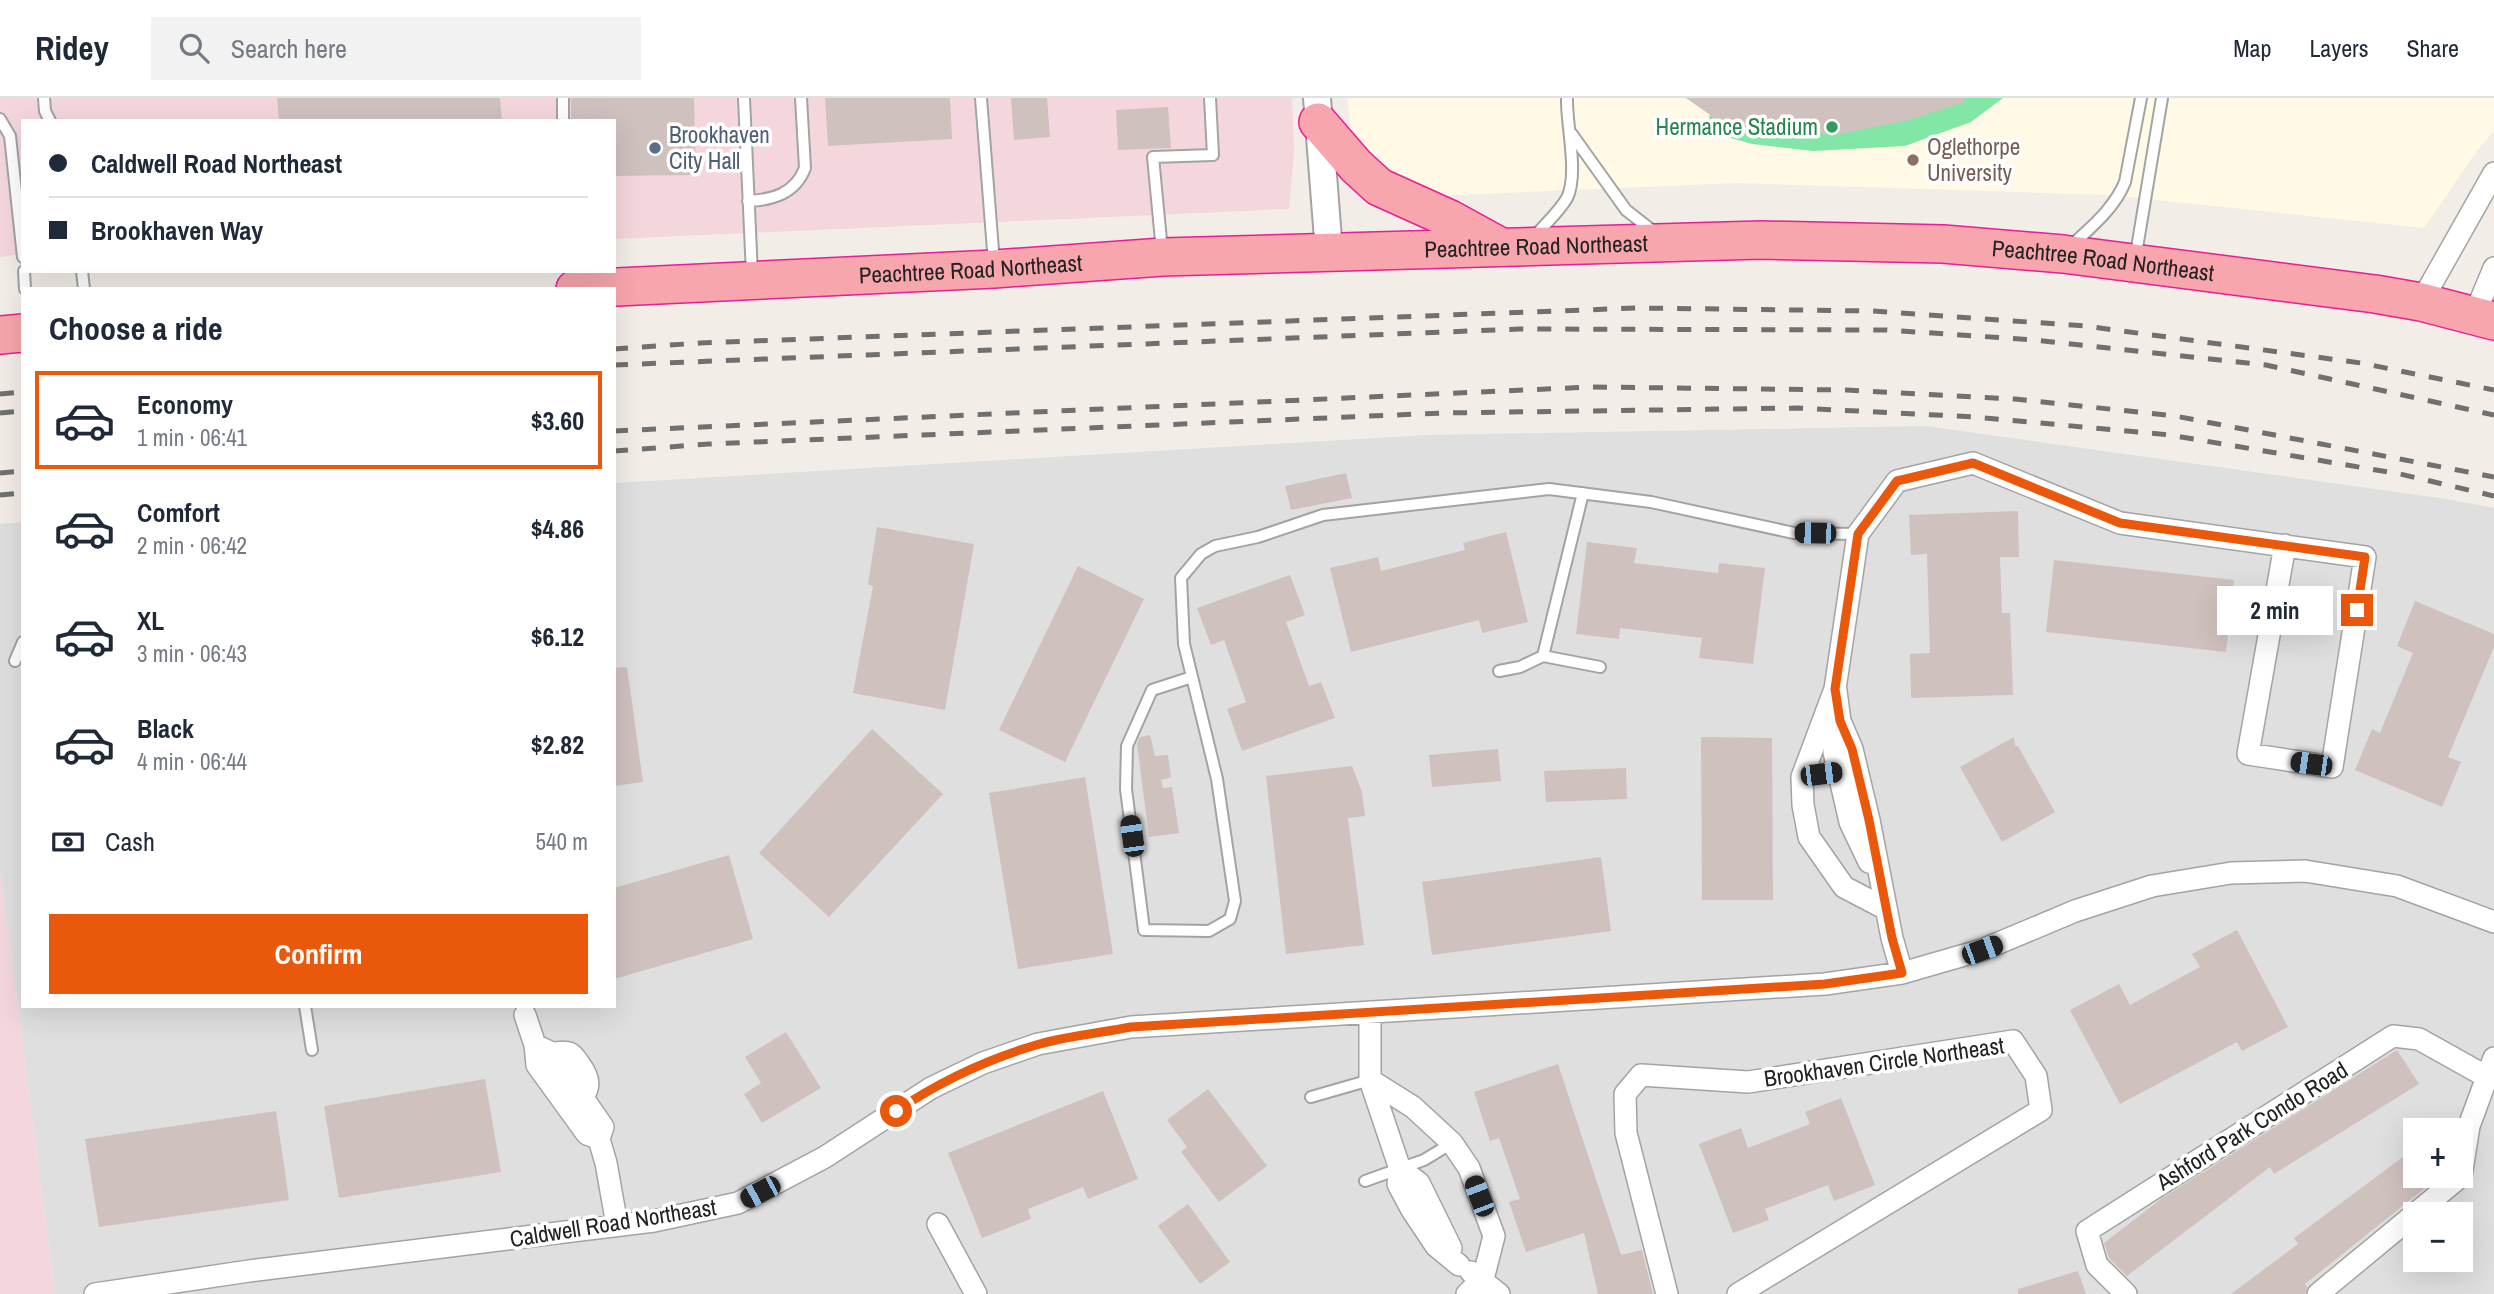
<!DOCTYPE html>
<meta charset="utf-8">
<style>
:root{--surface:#fff;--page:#f2f2f3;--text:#1f2937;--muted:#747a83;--line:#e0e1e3;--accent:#ea580c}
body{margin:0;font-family:"Archivo Narrow",sans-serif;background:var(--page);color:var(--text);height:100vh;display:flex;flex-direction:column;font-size:26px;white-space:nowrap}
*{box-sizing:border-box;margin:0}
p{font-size:23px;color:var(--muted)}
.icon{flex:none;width:38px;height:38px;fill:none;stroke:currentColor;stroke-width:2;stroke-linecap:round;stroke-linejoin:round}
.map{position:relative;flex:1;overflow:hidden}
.side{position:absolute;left:21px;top:189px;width:595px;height:721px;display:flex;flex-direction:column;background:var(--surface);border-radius:0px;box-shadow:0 7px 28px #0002}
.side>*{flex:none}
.hud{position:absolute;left:21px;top:21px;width:595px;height:154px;border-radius:0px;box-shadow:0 7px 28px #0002;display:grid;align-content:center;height:154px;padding:0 28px;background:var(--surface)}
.controls{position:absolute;left:2403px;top:1020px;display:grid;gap:14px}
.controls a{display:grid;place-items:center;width:70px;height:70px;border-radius:0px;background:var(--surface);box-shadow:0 7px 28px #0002;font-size:35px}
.end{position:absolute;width:32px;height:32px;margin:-16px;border:9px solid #ea580c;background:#fff;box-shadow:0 0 0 4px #fff}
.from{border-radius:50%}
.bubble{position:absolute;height:49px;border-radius:0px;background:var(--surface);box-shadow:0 7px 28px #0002;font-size:23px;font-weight:700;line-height:49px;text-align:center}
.car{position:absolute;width:21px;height:42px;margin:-21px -10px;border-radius:9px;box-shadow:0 0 5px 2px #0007;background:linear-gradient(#222 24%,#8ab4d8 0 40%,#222 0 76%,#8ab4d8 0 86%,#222 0)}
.hud b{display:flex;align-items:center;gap:24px;height:66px;font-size:26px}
.hud b+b{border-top:2px solid var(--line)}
.hud i{width:18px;height:18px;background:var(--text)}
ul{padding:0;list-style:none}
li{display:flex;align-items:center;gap:21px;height:98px;margin:0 14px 10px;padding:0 14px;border:4px solid transparent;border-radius:0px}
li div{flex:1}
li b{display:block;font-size:26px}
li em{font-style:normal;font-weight:700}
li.active{border-color:var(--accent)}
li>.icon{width:63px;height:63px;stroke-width:1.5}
h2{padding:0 28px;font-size:32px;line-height:84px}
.pay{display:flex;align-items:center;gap:18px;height:77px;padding:0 28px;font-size:26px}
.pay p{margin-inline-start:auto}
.action{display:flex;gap:14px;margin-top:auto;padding:14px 28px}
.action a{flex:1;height:80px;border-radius:0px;background:var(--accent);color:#fff;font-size:28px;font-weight:700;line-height:80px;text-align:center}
header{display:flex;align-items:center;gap:42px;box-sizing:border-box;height:98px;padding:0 35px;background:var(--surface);border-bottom:2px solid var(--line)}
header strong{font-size:33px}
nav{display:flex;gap:38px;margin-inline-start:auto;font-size:24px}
.search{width:490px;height:63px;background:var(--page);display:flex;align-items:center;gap:18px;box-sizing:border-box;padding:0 24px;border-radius:0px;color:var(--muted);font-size:26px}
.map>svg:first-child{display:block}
</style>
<header>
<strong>Ridey</strong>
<div class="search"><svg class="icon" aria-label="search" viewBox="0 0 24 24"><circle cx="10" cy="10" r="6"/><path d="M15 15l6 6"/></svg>Search here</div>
<nav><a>Map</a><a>Layers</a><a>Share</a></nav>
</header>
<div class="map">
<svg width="2494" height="1196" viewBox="0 0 2494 1196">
<rect width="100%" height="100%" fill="#f3ede8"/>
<path fill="#e0dfdf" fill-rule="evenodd" d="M1926 328 2446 401 2494 410V1196H55L0 773V426L23 424V908H614V385L1426 337ZM2415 1032H2460V1078H2415ZM2415 1116H2460V1162H2415Z"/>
<path fill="#f4d7dd" d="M0 0H1292L1294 53 1289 111 614 141V23H23V156L0 159Z
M0 773 12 865 55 1196H0Z"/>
<path fill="#fff9e5" d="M1347 0H2494V32L2474 57 2424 130 2109 97 1737 85 1361 101Z"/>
<path fill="#82e6a6" d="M1714 0H2003L1971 24 1905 48 1813 53 1752 46 1706 33Z"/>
<path fill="#cfc1be" d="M277 0H500L502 23H279Z
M571 0H694L696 77 614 78V23H571Z
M825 0H950L952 41 828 48Z
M1011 0H1047L1050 39 1014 42Z
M1686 0H1964L1965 4 1909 22 1834 37 1820 35 1811 39 1726 28Z
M1168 9 1171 50 1118 52 1116 12Z
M1346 375 1352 400 1291 412 1285 388Z
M2018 413 2019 459H2000L2002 515H2010L2013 597 1911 600 1910 556 1930 555 1927 456 1911 457 1909 417Z
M877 429 974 446 945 612 853 595 873 488 868 486Z
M1506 434 1528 524 1482 535 1479 522 1351 554 1330 470 1378 459 1381 473 1465 452 1463 445Z
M1587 444 1637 450 1634 465 1718 475 1719 465 1765 470 1753 566 1699 560 1702 540 1620 530 1619 541 1576 536Z
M2054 462 2234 482 2226 554 2046 534Z
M1078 468 1144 501 1065 664 999 632Z
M1290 477 1305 517 1286 524 1309 588 1321 584 1335 620 1242 653 1227 611 1246 604 1224 542 1211 547 1197 510Z
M2415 503 2494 536V549L2448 659 2461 664 2442 709 2355 672 2372 631 2380 635 2413 555 2397 548Z
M627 569 643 684 614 688V570Z
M872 631 943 696 829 819 759 755Z
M1150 637 1155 658 1168 657 1171 679 1161 682 1163 690 1172 689 1179 735 1149 739 1137 646 1140 639Z
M1701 639 1772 640 1773 802H1702Z
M2014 639 2015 648H2018L2055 714 2002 744 1960 669Z
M1498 651 1501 683 1432 689 1429 657Z
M1352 668 1362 694 1365 718 1348 720 1364 847 1286 856 1266 678Z
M1626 670 1627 701 1546 704 1544 673Z
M1085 679 1113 856 1018 871 989 695Z
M729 757 753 841 614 881V790Z
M1601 759 1611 833 1432 857 1422 784Z
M2237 832 2288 929 2242 953 2237 944 2120 1006 2070 912 2119 886 2130 907 2200 869 2192 856Z
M786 934 821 990 762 1025 744 996 761 985 745 959Z
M2397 952 2419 986 2274 1076 2270 1069 2127 1178 2109 1160 2104 1145 2161 1101Z
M1558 966 1621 1157 1642 1152 1653 1196H1598L1584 1135 1526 1154 1509 1104 1520 1101 1499 1040 1490 1043 1474 994Z
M485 981 501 1074 339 1100 324 1008Z
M1208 991 1267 1068 1219 1104 1181 1054 1187 1049 1167 1022Z
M1103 993 1138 1081 1088 1101 1083 1089 1028 1111 1031 1121 982 1140 948 1055Z
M1841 1000 1875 1087 1834 1103 1828 1087 1765 1111 1769 1122 1733 1135 1699 1046 1741 1030 1748 1050 1810 1026 1805 1014Z
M276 1013 289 1102 99 1129 85 1041Z
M2415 1050V1078H2440L2305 1186 2307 1189 2305 1196H2231L2298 1146 2294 1140Z
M1188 1106 1230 1164 1200 1186 1158 1128Z
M2078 1173 2086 1196H2018V1191Z"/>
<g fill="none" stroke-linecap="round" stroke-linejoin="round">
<g stroke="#a3a3a3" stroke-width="14">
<path id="service" d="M44 0 45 13 50 23
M563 0V23
M744 0 752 176
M981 0 994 165
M0 21 10 38 23 159
M1571 35 1626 112 1654 134
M748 103C772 102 795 96 805 70L801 0
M1535 138C1545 126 1559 114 1567 100 1579 76 1566 26 1567 0
M2070 149C2091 129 2114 111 2125 84L2141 0
M1162 153 1153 59 1213 57 1210 0
M2135 162 2162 0
M24 173 25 191
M82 173 84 191
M1543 558 1583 395
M15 563 23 544
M1499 573 1520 569 1543 558 1600 569
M1192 579 1152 592 1127 648 1126 691 1144 832 1209 833 1230 821 1235 803 1217 681 1184 546 1181 480 1201 456 1215 448 1258 439 1323 417 1549 391 1651 404 1794 435 1858 436
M1802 679 1840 674
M305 908 312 952
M1311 999 1370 982
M1365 1083 1424 1062 1452 1045"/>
</g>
<g stroke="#a3a3a3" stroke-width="24">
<path id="minor" d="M2421 204 2494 75
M2474 218 2494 170
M1836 593 1840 623 1852 651 1869 722 1892 840 1902 875
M1840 623 1834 654 1850 724 1869 764
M1886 811 1844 789 1809 739 1803 707 1802 679 1835 591 1858 436 1897 383 1973 365 2120 425 2365 459 2332 669 2248 656 2285 447
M1370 914V982L1400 1071 1398 1086 1412 1112 1436 1148 1459 1167
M525 917 535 947 537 967 587 1036 599 1041
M535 947 552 955 603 1029 599 1041 606 1065 617 1127
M552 955C557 955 564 953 569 955 574 957 577 963 580 967 592 983 590 995 575 1006
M1370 982 1413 1009 1452 1045 1469 1070 1494 1138 1483 1181 1467 1196
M1400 1071 1419 1085 1451 1150
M938 1126 976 1196
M1471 1174 1499 1196
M95 1196 249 1173 654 1123 738 1105 825 1059 931 990 983 965 1038 946 1131 929 1825 886 1902 875 1982 852 2075 813 2152 788 2231 775 2305 773 2397 788 2494 824
M1667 1196 1626 1035 1625 996 1641 977 1748 984 2013 943 2036 978 2041 1012 1738 1196
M2126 1196 2097 1167 2087 1133 2393 938 2419 941 2487 979
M2318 1196 2461 1078 2469 1028 2494 960"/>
</g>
<g stroke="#a3a3a3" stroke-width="30">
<path id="tertiary" d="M1317 0 1329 154"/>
</g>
<g stroke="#e91d96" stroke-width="40">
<g id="trunk">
<path d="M1318 24 1356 68 1379 89 1450 121 1501 149"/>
<path id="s1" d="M575 191 994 171 1163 159 1761 142 1943 146 2063 156 2375 196 2421 204 2494 223"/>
<path d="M0 237 23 235"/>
</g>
</g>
<use href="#service" stroke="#fff" stroke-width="10"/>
<use href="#minor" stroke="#fff" stroke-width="21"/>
<use href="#tertiary" stroke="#fff" stroke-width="26"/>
<use href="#trunk" stroke="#f6a6ac" stroke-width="37"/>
<path stroke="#707070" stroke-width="5" stroke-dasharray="14 14" stroke-linecap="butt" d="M614 251 700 245 1637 210 1873 213 2085 228 2361 265 2494 292
M614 267 1520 231 1887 232 2035 242 2266 267 2494 317
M0 296 23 294
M0 315 23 313
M614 333 1591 289 1847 292 2015 301 2175 318 2494 379
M614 353 709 346 1443 315 1798 310 1975 319 2170 337 2400 376 2494 398
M0 375 23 373
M0 397 23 395"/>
</g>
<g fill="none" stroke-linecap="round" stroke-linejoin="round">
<path stroke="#ea580c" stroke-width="9" d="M896 1013C939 984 985 962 1036 947 1066 938 1100 935 1131 929L1825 886 1902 875 1892 840 1869 722 1852 651 1840 623 1835 591 1858 436 1897 383 1973 365 2120 425 2365 459 2357 512"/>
</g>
<circle fill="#2e9e5b" stroke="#fff" stroke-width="2.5" cx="1832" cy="29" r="7"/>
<circle fill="#5c6f8a" stroke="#fff" stroke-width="2.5" cx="655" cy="50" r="7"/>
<circle fill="#8d6e63" stroke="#fff" stroke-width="2.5" cx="1913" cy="62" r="7"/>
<g text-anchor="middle" stroke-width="7" stroke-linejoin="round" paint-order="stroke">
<g font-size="23" fill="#27864d" stroke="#fff" text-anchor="end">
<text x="1818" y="37">Hermance Stadium</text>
</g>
<g font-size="23" fill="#4e5e75" stroke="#fff" text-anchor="start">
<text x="669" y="45">Brookhaven<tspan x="669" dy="26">City Hall</tspan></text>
</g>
<g font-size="23" fill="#785e54" stroke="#fff" text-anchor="start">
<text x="1927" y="57">Oglethorpe<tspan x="1927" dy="26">University</tspan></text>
</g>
<g font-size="23" fill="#222" stroke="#fff">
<text dy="8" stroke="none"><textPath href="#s1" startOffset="962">Peachtree Road Northeast</textPath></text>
<text dy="8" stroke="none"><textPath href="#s1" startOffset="1530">Peachtree Road Northeast</textPath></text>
<text dy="8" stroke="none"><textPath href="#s1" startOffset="396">Peachtree Road Northeast</textPath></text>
<text transform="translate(1884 964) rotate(-8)" y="8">Brookhaven Circle Northeast</text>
<text transform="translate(2252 1028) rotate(-32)" y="8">Ashford Park Condo Road</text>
<text transform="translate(613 1125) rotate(-9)" y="8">Caldwell Road Northeast</text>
</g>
</g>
</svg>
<div class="controls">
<a>+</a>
<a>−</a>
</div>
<i class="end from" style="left:896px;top:1013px"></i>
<i class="end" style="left:2357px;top:512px"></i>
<div class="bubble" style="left:2217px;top:488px;width:116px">2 min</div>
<i class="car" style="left:1815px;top:435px;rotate:271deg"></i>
<i class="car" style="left:2311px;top:666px;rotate:278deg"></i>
<i class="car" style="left:1821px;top:676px;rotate:83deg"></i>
<i class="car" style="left:1132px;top:738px;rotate:352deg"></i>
<i class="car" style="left:1982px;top:852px;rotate:70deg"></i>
<i class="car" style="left:760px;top:1094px;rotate:242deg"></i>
<i class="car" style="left:1479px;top:1098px;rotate:339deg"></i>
<div class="hud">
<b><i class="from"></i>Caldwell Road Northeast</b>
<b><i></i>Brookhaven Way</b>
</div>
<section class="side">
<h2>Choose a ride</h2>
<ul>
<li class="active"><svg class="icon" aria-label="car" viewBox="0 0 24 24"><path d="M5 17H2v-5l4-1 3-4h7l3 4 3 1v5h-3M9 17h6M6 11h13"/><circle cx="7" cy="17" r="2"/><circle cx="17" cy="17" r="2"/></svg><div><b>Economy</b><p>1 min · 06:41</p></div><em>$3.60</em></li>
<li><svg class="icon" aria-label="car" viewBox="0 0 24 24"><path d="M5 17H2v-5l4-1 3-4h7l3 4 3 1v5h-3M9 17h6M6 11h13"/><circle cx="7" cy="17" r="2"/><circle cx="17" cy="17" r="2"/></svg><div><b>Comfort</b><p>2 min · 06:42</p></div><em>$4.86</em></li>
<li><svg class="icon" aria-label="car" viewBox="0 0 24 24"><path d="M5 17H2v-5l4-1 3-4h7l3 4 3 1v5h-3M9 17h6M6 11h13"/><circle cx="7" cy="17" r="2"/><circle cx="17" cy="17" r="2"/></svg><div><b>XL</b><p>3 min · 06:43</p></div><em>$6.12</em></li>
<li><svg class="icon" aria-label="car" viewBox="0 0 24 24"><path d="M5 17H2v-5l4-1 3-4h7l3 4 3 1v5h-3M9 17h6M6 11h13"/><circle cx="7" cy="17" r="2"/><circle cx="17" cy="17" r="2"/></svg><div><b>Black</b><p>4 min · 06:44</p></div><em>$2.82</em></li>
</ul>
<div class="pay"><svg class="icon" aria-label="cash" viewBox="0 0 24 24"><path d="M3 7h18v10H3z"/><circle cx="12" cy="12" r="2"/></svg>Cash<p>540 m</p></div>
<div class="action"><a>Confirm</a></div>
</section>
</div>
